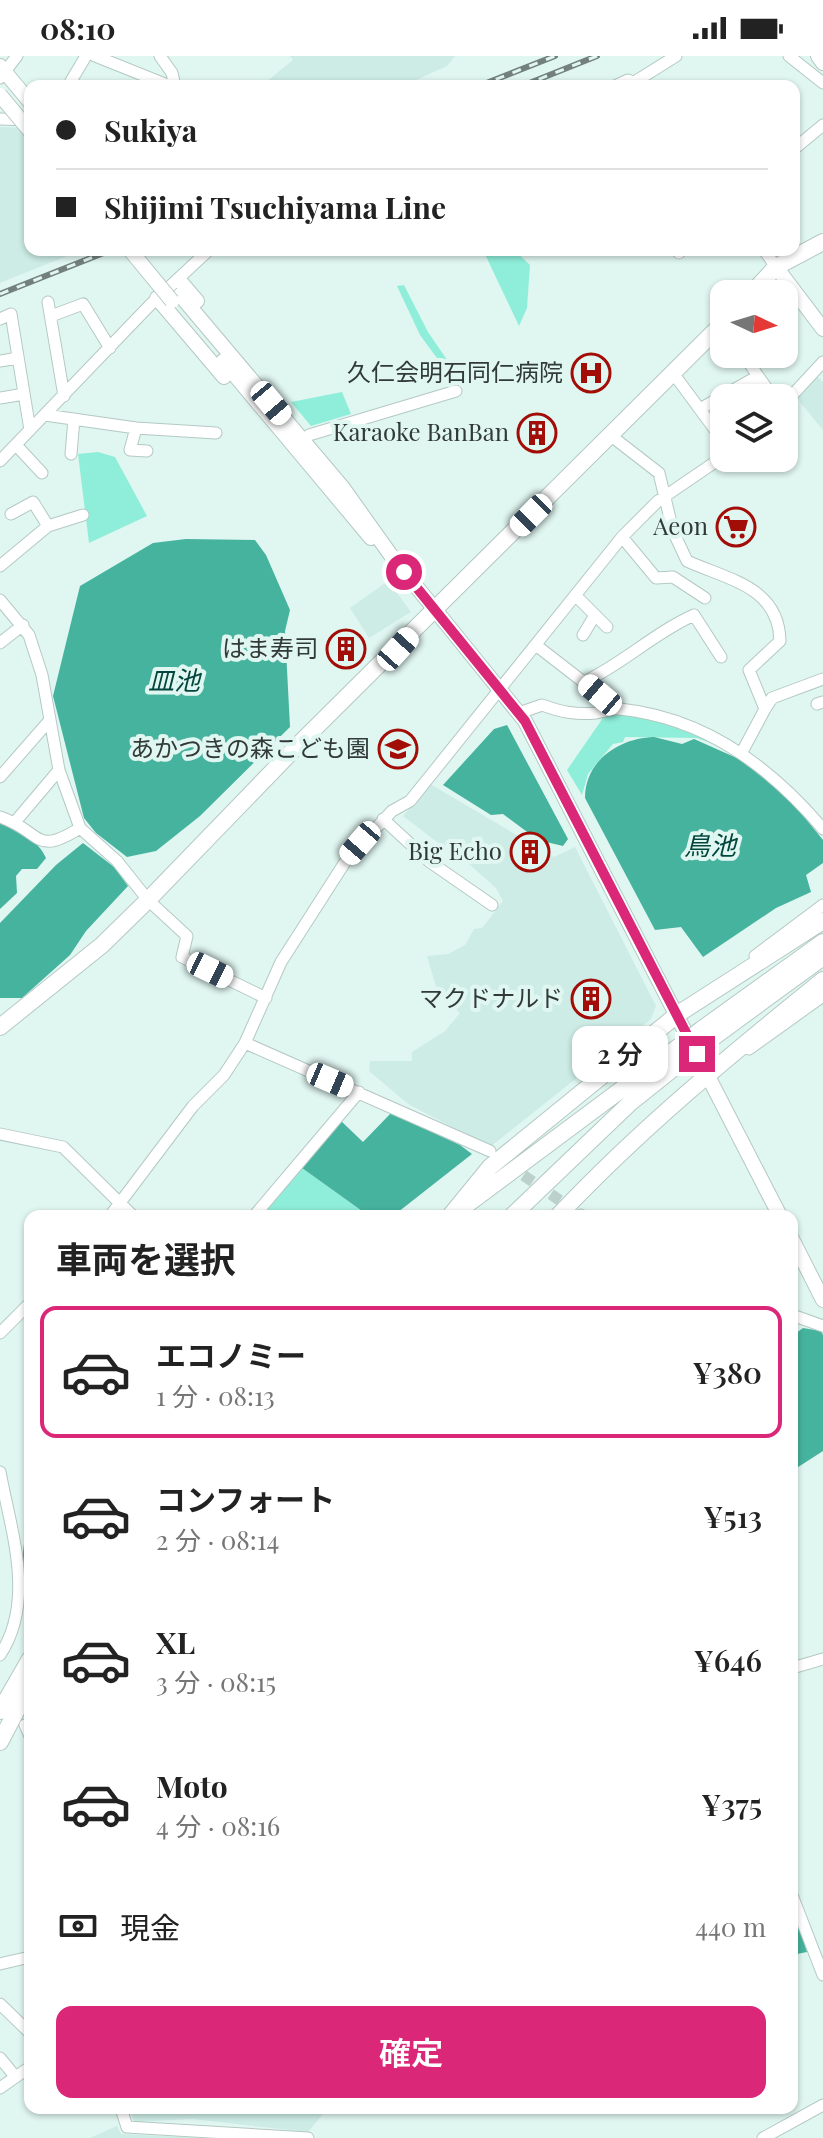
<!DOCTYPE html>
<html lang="ja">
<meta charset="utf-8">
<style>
:root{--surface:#fff;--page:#f6f6f6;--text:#222;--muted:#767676;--line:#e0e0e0;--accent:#db2777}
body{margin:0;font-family:"Playfair Display","Noto Sans JP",serif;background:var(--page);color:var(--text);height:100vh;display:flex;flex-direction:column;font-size:30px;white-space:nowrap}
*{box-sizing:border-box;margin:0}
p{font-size:26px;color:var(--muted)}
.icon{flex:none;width:44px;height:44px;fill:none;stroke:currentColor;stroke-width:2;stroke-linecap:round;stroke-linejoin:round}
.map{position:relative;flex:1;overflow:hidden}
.panel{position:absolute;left:24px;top:1154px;width:774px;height:904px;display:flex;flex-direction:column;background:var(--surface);border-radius:16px;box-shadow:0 2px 6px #0004}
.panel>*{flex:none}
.hud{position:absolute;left:24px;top:24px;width:776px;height:176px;border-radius:16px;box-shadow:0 2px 6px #0004;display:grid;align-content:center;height:176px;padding:0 32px;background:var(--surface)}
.needle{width:52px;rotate:94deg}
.controls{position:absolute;left:710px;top:224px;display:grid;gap:16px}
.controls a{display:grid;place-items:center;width:88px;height:88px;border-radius:16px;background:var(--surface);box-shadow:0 2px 6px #0004;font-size:40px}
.end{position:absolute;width:36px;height:36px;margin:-18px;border:10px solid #db2777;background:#fff;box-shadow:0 0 0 4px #fff}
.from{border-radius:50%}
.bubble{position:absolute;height:56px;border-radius:16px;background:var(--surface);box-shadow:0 2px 6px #0004;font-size:26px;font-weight:600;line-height:56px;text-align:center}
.car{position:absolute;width:24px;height:48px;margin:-24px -12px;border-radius:10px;box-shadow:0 0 6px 2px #0007;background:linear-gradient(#fff 24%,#345 0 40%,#fff 0 76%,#345 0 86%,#fff 0)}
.hud b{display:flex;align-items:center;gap:28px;height:76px;font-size:30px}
.hud b+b{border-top:2px solid var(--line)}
.hud i{width:20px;height:20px;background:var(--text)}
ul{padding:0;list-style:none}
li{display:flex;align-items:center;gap:24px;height:132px;margin:0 16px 12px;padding:0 16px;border:4px solid transparent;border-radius:16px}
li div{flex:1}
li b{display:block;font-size:30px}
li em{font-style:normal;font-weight:600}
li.on{border-color:var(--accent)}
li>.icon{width:72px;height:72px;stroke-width:1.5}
h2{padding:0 32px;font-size:36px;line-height:96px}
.pay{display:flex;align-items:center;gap:20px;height:88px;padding:0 32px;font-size:30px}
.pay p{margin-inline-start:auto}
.primary-button{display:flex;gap:16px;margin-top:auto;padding:16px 32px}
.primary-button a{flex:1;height:92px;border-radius:16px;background:var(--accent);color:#fff;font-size:32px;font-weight:600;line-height:92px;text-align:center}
.status{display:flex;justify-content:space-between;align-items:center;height:56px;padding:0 40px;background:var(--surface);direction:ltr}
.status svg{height:22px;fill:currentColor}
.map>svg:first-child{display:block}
</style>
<div class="status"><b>08:10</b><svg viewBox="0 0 49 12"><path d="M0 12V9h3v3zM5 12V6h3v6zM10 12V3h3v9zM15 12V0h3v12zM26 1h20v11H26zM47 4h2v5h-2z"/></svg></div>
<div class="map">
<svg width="823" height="2082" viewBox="0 0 823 2082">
<rect width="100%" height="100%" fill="#e0f6f1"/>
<path fill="#cdece5" d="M290 0H455L447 10 403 30H261L293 4Z
M0 71 30 72V194H82L0 227Z
M816 319 823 326V374L795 340Z
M388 525 411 556 369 582 350 552Z
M430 728 554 801 575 791 656 950 651 963 490 1091 408 1048 369 1015 370 1005H412V996L445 975 460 957 438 937 427 900 448 898 465 889 474 873 482 872 503 845 496 832 451 792 437 786 403 760Z
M130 2052H328L308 2076 192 2063 134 2066Z
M117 2070 121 2078 202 2082H90Z"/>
<path fill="#8feeda" d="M483 194H514L530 209 527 252 519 270Z
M404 229 428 276 454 314 480 303 482 325 456 328 420 279 397 230Z
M342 336 351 358 311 370 291 346Z
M98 396 115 401 147 460 89 487 78 398Z
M616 655 688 673 719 690 697 682 625 681 623 686 613 688 588 718 582 739 567 714 605 659Z
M302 1107V1112L369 1160H258Z"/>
<path fill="#46b39f" d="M186 483 255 484 266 499 290 554 285 575 290 671 200 760 156 795 127 801 96 777 84 762 53 640 80 530 153 487Z
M507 669 568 783 563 790 538 784 503 758 491 759 443 729 494 673Z
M654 681 682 688 694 683 748 707 797 752 823 784V807L806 819 811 836 776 852 703 901 681 871 655 874 585 742C585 704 620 682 654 681Z
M0 767C17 769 40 787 46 802L37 813H22L16 820 17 837 0 853Z
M83 787 114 811 128 830 86 875 70 899 22 942H0V867L56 809Z
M391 1057 460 1089 472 1098 393 1160H369L302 1112 341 1065 363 1086Z
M803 1272 821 1275 823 1279V1395L792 1415V1280Z
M30 1464V1568C22 1535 18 1496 30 1464Z
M792 1847 807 1896 792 1899Z"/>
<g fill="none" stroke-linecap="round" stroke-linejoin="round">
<path stroke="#bdd0cc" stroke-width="11" stroke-dasharray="11 5.5" stroke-linecap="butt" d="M510 1110 581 1159"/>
<g stroke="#b4c9c4" stroke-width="13">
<path id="minor" d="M95 0 170 30
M160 0 172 17 175 30
M789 0 823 27
M0 22 17 0
M71 25 86 0
M636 25 676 0
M615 30 628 24 640 30
M0 63 30 64
M794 93 823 69
M676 194 679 197
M764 194 776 211
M48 246 64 340
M51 260 83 248 110 292
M0 263 11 258 30 374
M0 305 18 302
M673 317 724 386
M758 320 768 334
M0 342 24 338
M784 348 823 306
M700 353 758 320 743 298
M45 359 136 372 130 394 147 395
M136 372 216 377
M309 379 456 335
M610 379 659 417 673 475 687 505C729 524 779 531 780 585L749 614 765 653 742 696
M16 389 42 417
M71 398 74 363
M0 405 150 249 209 194
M11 458 33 446 48 470
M622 481 656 522 673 521 705 542
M0 510 48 470 83 459
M576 540 607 571
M0 544 29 579 42 619 59 714 80 772 117 805 148 844 187 880 182 901 266 942
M583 579 595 559
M0 587 23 569
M537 590 617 652
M584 626C624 607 654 577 694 559L721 601
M817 648 823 646
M765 653 772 642 823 623
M519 657 542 649C561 656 576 659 596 657 604 656 612 652 620 653 705 662 770 710 823 773
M0 721 49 665
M0 761C43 776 34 801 80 772
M383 763 430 806 492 849
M15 766 59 714
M755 900 823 849
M245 987 490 1095
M749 993 823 940
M0 1078 63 1091 133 1160
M581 1159 582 1160
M110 1160 193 1050 224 1019 245 987 281 906 347 803 392 755 410 745 622 481 658 445 724 400
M254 1160 359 1036
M792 1259 823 1270
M0 1277 30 1247
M0 1416C11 1475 36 1544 0 1599
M792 1612 823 1603
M25 1669 30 1680
M792 1839 823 1919
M0 1908 30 1901
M0 1948 30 1977
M0 2002 14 2019
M0 2032 30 2011
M121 2052 127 2071 308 2082
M763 2082 823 2049"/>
</g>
<g stroke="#b4c9c4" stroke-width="16">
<path id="major" d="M818 0 823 7
M0 10 30 46
M776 211 823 273
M179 224 197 245
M180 239 343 432 390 498 525 665 780 1160
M157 242 224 321
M223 305 371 482
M792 1183 823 1244"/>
</g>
<g stroke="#b4c9c4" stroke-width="18">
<path id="highway" d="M751 238 776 211 823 186
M0 971 102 889 148 844 299 688 724 266
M702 973 823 886
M707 986 823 901
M469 1147 689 983
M450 1160 490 1111 678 958 823 865
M512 1160 630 1047 695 995
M558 1160C640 1073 730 999 823 924
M0 1655 30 1603
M0 1686 30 1629"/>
</g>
<use href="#minor" stroke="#fff" stroke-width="11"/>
<use href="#major" stroke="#fff" stroke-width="14"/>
<use href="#highway" stroke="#fff" stroke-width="16"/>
<g stroke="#73807d" stroke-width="6">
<path id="rail" d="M479 30 555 0
M522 30 597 0
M0 238 111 194"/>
</g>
<use href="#rail" stroke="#e0f6f1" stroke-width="3" stroke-dasharray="9" stroke-linecap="butt"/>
<g stroke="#b4c9c4" stroke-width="16" stroke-linecap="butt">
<path id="major-bridge" d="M0 39 30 75
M130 194 172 245"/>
</g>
<g stroke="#b4c9c4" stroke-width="18" stroke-linecap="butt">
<path id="highway-bridge" d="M689 983 702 973
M695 995 707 986"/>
</g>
<use href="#major-bridge" stroke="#fff" stroke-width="14"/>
<use href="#highway-bridge" stroke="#fff" stroke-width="16"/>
</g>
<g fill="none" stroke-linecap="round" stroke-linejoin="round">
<path stroke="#db2777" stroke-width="10" d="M404 516 525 665 697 998"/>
</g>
<defs>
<g id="hospital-ring" transform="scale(2)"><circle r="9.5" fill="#e0f6f1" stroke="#a30d07" stroke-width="1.5"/><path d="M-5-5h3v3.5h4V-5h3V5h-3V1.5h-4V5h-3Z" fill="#a30d07"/></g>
<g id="building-ring" transform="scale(2)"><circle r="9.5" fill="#e0f6f1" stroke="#a30d07" stroke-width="1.5"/><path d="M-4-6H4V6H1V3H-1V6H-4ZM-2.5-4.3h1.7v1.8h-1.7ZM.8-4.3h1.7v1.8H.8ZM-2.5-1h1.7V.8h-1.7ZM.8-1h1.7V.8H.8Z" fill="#a30d07"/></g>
<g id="supermarket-ring" transform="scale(2)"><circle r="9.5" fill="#e0f6f1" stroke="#a30d07" stroke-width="1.5"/><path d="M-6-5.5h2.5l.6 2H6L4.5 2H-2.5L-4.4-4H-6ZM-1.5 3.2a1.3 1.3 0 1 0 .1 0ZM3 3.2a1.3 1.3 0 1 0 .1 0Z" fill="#a30d07"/></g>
<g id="school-ring" transform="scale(2)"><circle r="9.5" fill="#e0f6f1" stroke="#a30d07" stroke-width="1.5"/><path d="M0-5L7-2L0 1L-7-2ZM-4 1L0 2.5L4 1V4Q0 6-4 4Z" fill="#a30d07"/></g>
</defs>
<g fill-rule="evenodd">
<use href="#hospital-ring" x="591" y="317"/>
<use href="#building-ring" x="537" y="377"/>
<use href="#supermarket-ring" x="736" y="471"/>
<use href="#building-ring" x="346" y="593"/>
<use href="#school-ring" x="398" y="693"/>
<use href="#building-ring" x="530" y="796"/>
<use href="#building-ring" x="591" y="943"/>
</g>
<g text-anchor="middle" stroke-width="8" stroke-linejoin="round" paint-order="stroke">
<g font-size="24" fill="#313a37" stroke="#e0f6f1" text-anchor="end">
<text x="563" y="325">久仁会明石同仁病院</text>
<text x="509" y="385">Karaoke BanBan</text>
<text x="708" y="479">Aeon</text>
<text x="318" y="601">はま寿司</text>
<text x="370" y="701">あかつきの森こども園</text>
<text x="502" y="804">Big Echo</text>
<text x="563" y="951">マクドナルド</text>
</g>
<g font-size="26" font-style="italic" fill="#03463d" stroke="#e0f6f1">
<text x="174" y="634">皿池</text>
<text x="710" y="799">鳥池</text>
</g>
</g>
</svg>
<div class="controls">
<a><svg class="needle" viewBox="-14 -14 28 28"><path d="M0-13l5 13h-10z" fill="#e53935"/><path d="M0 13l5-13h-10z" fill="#767676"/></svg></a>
<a><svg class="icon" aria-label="layers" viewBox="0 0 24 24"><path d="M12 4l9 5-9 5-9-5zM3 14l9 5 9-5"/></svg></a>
</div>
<i class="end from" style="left:404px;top:516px"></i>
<i class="end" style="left:697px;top:998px"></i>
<div class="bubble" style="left:572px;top:970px;width:96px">2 分</div>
<i class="car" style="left:271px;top:347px;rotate:140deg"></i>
<i class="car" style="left:531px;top:459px;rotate:225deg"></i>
<i class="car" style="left:398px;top:593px;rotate:42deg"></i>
<i class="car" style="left:600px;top:639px;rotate:310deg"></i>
<i class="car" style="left:360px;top:787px;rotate:221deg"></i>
<i class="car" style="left:210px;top:914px;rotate:116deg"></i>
<i class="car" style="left:330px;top:1024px;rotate:113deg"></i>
<div class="hud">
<b><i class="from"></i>Sukiya</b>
<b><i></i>Shijimi Tsuchiyama Line</b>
</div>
<section class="panel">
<h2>車両を選択</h2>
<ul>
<li class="on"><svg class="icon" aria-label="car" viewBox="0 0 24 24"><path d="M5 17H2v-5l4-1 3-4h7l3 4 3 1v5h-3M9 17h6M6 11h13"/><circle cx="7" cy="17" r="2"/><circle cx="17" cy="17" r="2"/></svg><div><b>エコノミー</b><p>1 分 · 08:13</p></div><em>¥380</em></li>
<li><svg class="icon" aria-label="car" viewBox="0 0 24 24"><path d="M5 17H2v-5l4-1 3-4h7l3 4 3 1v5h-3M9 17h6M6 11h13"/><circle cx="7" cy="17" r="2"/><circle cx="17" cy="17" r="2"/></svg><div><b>コンフォート</b><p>2 分 · 08:14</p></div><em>¥513</em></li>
<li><svg class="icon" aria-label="car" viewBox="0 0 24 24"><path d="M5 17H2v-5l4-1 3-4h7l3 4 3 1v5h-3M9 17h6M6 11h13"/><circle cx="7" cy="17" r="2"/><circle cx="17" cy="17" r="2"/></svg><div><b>XL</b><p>3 分 · 08:15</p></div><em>¥646</em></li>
<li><svg class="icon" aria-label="car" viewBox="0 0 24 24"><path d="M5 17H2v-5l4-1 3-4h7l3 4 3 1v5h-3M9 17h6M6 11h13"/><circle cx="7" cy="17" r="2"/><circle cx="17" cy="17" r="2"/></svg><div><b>Moto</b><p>4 分 · 08:16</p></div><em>¥375</em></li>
</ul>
<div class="pay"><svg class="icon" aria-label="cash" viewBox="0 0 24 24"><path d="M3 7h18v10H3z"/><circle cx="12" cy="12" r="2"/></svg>現金<p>440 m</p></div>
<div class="primary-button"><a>確定</a></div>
</section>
</div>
